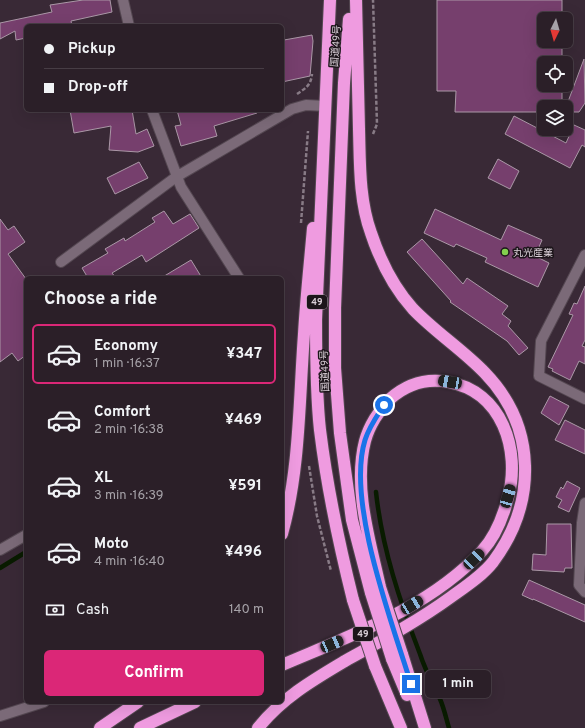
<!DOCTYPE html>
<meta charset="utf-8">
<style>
:root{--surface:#2b1f28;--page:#372c34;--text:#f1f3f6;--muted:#a6a2a8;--line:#473d45;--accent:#db2777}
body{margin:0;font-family:Overpass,"Noto Sans JP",sans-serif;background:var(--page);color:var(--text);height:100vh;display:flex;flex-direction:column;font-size:15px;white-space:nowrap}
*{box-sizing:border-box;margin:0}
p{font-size:13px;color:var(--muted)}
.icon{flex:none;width:22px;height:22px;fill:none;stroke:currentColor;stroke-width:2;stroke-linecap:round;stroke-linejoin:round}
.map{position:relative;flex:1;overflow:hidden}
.sheet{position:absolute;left:24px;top:276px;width:260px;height:428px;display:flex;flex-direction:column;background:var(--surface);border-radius:6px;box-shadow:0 4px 16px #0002,0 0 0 1px var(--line)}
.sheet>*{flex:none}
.banner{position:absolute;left:24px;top:24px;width:260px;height:88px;border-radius:6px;box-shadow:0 4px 16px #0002,0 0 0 1px var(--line);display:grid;align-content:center;height:88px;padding:0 20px;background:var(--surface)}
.needle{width:26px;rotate:185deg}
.controls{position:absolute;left:537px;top:12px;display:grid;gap:8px}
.controls a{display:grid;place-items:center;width:36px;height:36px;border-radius:6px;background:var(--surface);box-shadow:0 4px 16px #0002,0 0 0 1px var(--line);font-size:20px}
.end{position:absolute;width:18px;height:18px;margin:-9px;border:5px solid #1a73e8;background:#fff;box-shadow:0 0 0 2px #fff}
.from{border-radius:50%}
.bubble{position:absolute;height:28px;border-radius:6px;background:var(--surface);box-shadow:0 4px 16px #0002,0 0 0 1px var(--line);font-size:13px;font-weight:700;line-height:28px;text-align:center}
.car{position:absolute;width:12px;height:24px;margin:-12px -6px;border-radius:5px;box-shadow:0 0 3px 1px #0007;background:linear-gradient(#222 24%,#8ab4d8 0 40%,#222 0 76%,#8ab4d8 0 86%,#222 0)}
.banner b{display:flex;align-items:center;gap:14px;height:38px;font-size:15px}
.banner b+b{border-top:1px solid var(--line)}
.banner i{width:10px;height:10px;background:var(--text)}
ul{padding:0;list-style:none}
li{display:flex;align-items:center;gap:12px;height:60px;margin:0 8px 6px;padding:0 12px;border:2px solid transparent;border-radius:6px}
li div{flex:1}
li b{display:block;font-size:15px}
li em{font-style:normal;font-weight:700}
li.active{border-color:var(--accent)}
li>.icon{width:36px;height:36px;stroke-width:1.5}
h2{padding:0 20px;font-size:18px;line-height:48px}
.pay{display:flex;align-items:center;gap:10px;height:44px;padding:0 20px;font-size:15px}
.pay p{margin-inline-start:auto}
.cta{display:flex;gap:8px;margin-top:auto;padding:8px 20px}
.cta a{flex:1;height:46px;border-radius:6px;background:var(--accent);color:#fff;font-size:16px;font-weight:700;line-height:46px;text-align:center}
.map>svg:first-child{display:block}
</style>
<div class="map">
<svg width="585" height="728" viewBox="0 0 585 728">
<rect width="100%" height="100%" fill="#392936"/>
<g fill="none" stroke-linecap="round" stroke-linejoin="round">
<path stroke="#091b00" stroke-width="4.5" d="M376 492C382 548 400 602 420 654 425 670 433 684 440 699 444 708 446 718 449 728
M0 568 26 552"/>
</g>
<path fill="#763f6d" stroke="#ab98a7" d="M83 0H110L112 12 71 21 72 26H26V38L16 40 15 31 0 39V23L52 12 50 5Z
M437 0H562V19H544V41H562V63H544V85H562V107H544V112H455L456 91H437Z
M312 35 313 41 310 76 282 82V43L284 42V40Z
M584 59 585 103 579 112H566V107Z
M70 110H132L136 134 147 129 154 146 138 152 109 150 111 126 74 133Z
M177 110H256L257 113 214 126 217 136 181 146 175 126 181 125Z
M514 116 566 143 574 125 585 130V147L582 145 570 168 505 134Z
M498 159 519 171 510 189 488 178Z
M139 162 148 178 115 194 107 178Z
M435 209 501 240 508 225 542 240 535 256 549 263 538 287 485 262 487 258 456 244 454 247 424 233Z
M164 211 173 224 190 214 199 228 146 262 142 255 112 273 116 278H88L82 268 108 253 105 249 124 238 125 241 155 222 152 218Z
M0 219 8 230 14 226 25 242 8 254 26 279V355L18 361 12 353 0 362Z
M422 239 463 284 467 278 508 306 502 314 511 321 508 326 528 348 519 355 507 341 450 302 451 301 407 252Z
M191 260 202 278H161Z
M585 286V340L582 346 585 347V364L579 361 570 380 552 371 553 369 548 367 573 315 569 314 574 303 577 304Z
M550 396 569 406 559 425 541 413Z
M565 420 585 430V454L555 440Z
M567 481 580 488 569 512 558 507 562 500 556 497 561 487 563 489Z
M547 524H571L572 568H565L564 572 532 570 533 554 546 555Z
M529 580 585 605V622L533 599V600L522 595Z"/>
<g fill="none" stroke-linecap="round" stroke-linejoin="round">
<g stroke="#544751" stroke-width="12">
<path id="minor" d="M123 0 129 26
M152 110 181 187 239 278
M585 255 541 341 539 376 585 399
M61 262 176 177 292 109 306 105 325 106
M585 503 582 523 579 585 585 592
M0 550 26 535
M0 716 44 702"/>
</g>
<g stroke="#544751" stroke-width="14">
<path id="highway" d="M330 0 316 320C316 357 316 394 320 430 327 487 339 544 353 600
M349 19 344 83 335 308V368L340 433 352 520 371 593
M282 534C300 469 299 401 304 334 306 299 310 263 313 228
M402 654 425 728
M392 659 407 695
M282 665C352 635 429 608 482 551 496 536 503 517 508 498 521 450 502 391 448 382 426 378 407 384 390 399 379 410 369 426 365 441 353 488 370 541 380 587
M375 666 401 728
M100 728 138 702
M140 728 195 702
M258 728C282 698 313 680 345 661 381 641 418 621 451 597 465 587 482 576 493 562 537 503 537 427 485 373 463 350 435 332 413 309 394 288 380 260 371 233 359 200 360 163 359 129 358 86 357 43 356 0"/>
</g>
<path stroke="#887b86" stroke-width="2.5" stroke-dasharray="4 2" stroke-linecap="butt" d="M297 94C306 88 311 85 312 74
M373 134 377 124 373 0
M301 223 308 131
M309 466 317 516 331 571"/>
<use href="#minor" stroke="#7b6a78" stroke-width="10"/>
<use href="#highway" stroke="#ef9be0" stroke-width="12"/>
<g stroke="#544751" stroke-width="14" stroke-linecap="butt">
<path id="highway-bridge" d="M380 587 402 654
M371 593 392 659
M353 600 375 666"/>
</g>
<use href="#highway-bridge" stroke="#ef9be0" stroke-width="12"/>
</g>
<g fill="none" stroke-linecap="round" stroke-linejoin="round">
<path stroke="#1a73e8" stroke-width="5" d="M384 405C377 416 369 427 365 440 346 502 392 622 411 684"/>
</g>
<circle fill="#83d04e" stroke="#1c151a" stroke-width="1.5" cx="505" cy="252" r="4"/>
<g text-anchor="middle" stroke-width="3" stroke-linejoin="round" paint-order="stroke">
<g fill="#1c151a" stroke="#a1989f" stroke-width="1">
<rect x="307" y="295" width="20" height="14" rx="3"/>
<rect x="353" y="627" width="20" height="14" rx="3"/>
</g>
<g font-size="9" font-weight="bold" fill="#dad0d8">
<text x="317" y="305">49</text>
<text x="363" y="637">49</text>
</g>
<g font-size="10" fill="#dad0d8" stroke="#1c151a">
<text transform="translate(335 46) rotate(-86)" y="4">国道49号</text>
<text transform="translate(324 371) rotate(-92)" y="4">国道49号</text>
</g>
<g font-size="10" fill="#dad0d8" stroke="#1c151a" text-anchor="start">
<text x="513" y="256">丸光産業</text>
</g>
</g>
</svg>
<div class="controls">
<a><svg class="needle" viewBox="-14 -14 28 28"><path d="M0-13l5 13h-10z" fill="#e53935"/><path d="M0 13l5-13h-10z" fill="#a6a2a8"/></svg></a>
<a><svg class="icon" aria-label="locate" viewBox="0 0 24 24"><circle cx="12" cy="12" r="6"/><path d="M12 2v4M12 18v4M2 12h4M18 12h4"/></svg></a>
<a><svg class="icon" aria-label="layers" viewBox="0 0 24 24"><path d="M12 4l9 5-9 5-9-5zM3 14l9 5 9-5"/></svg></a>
</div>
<i class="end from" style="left:384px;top:405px"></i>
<i class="end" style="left:411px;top:684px"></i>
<div class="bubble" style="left:425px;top:670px;width:66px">1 min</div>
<i class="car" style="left:450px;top:382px;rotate:280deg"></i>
<i class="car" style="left:508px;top:496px;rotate:16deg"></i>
<i class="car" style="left:474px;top:559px;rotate:46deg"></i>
<i class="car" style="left:412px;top:605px;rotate:59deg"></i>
<i class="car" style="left:332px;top:644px;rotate:67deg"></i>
<div class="banner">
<b><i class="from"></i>Pickup</b>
<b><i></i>Drop-off</b>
</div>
<section class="sheet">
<h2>Choose a ride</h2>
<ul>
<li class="active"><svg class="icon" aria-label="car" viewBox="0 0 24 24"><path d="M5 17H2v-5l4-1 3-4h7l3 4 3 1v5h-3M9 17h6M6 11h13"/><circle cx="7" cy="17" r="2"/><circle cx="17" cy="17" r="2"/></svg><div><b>Economy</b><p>1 min · 16:37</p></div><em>¥347</em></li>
<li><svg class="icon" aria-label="car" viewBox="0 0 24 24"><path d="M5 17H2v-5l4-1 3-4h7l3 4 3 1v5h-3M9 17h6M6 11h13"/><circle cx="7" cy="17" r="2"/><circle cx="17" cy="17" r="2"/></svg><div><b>Comfort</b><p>2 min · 16:38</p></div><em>¥469</em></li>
<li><svg class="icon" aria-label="car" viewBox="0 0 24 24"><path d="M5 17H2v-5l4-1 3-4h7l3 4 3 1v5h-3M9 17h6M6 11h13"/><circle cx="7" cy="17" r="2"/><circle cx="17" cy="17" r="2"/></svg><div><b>XL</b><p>3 min · 16:39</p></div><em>¥591</em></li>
<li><svg class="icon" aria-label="car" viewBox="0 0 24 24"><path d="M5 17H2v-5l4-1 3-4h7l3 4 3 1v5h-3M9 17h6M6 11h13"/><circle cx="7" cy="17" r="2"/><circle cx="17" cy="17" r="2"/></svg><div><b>Moto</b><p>4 min · 16:40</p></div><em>¥496</em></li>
</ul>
<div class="pay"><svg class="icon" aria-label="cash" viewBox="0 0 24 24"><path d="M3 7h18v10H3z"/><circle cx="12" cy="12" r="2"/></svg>Cash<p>140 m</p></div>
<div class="cta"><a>Confirm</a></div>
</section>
</div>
